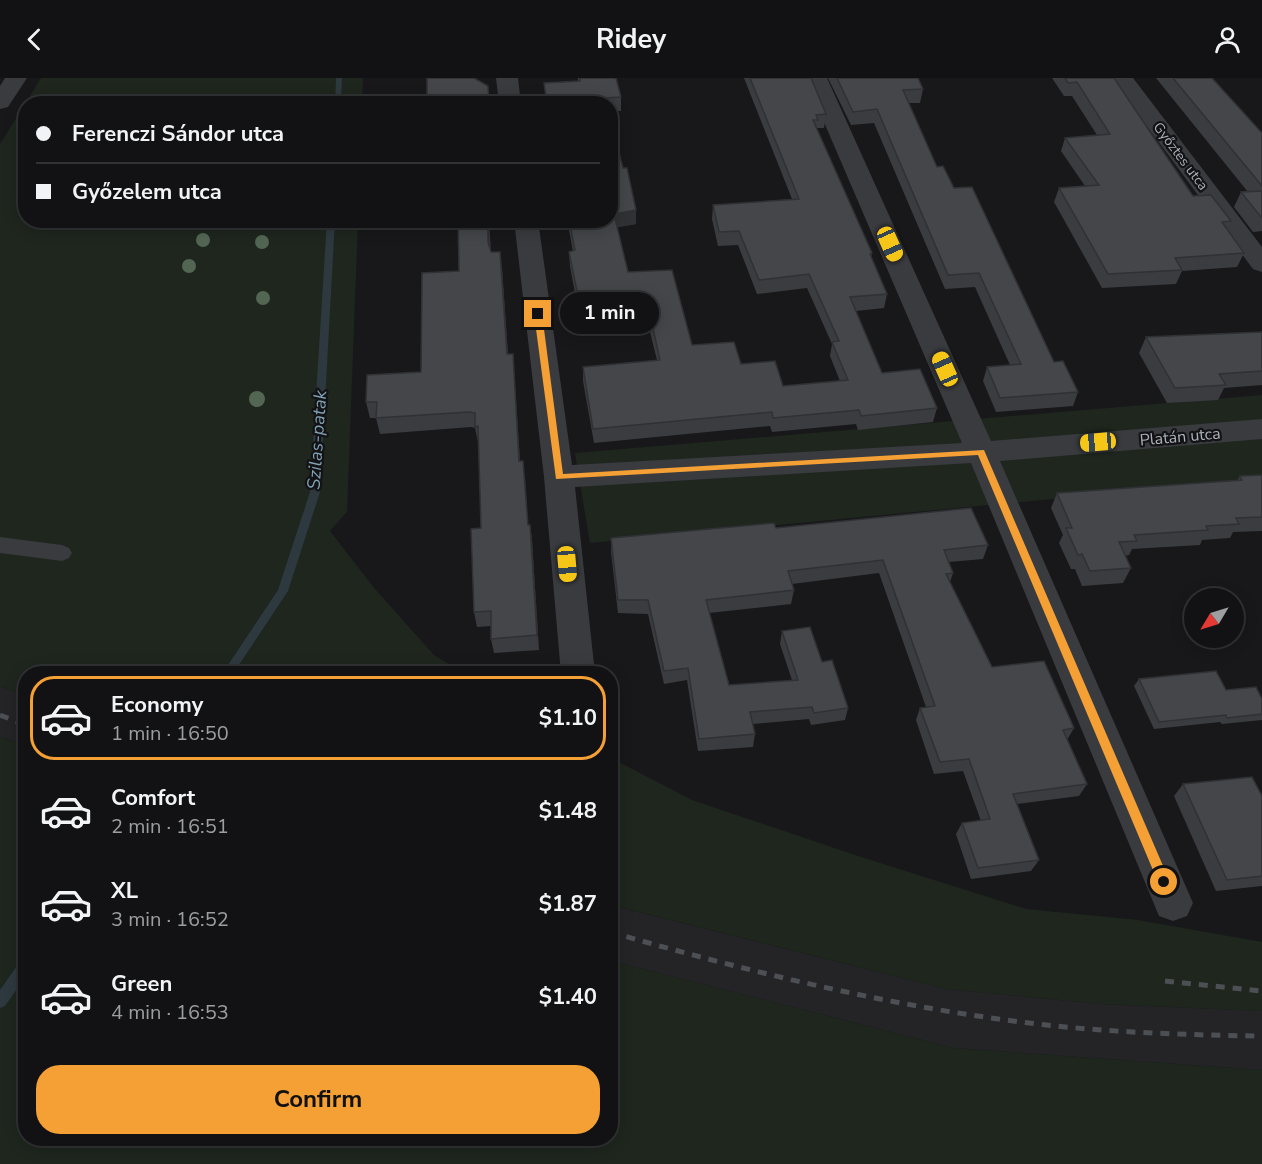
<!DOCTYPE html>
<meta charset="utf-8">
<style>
:root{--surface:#121214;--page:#1f2022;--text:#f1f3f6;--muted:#9c9ea0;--line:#313234;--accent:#f5a035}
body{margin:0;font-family:"Nunito Sans",sans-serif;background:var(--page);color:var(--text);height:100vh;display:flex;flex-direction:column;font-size:22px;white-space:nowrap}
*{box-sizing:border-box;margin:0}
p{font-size:20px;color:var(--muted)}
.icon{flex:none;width:33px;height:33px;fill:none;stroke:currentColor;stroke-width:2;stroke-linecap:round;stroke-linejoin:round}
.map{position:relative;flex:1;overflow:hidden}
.drawer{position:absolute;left:18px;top:588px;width:600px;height:480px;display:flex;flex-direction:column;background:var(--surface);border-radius:24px;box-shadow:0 3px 15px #0003,0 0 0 2px var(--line)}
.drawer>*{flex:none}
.guide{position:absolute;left:18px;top:18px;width:600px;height:132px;border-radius:24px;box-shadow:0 3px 15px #0003,0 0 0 2px var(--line);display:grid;align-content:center;height:132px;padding:0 18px;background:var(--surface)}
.needle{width:39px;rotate:232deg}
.controls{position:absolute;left:1184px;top:510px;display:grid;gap:12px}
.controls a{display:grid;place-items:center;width:60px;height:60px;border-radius:50%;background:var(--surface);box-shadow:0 3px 15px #0003,0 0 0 2px var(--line);font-size:30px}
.end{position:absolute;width:27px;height:27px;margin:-14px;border:8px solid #f5a035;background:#111;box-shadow:0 0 0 3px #111}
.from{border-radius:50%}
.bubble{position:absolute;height:42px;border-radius:21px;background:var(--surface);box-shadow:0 3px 15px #0003,0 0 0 2px var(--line);font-size:20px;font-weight:700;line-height:42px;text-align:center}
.car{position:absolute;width:18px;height:36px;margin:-18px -9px;border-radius:8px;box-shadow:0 0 4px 2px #0007;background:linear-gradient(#f5c518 24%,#345 0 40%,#f5c518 0 76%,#345 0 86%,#f5c518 0)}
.guide b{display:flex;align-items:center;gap:21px;height:57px;font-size:22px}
.guide b+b{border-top:2px solid var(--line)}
.guide i{width:15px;height:15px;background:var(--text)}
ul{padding:10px 0 0;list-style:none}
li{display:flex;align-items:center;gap:18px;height:84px;margin:0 12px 9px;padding:0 6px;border:3px solid transparent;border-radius:24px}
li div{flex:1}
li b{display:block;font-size:22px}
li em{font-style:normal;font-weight:700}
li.on{border-color:var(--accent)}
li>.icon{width:54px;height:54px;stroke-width:1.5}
.primary-button{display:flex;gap:12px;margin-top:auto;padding:12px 18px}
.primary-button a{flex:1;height:69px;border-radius:24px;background:var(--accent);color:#111;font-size:24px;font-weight:700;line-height:69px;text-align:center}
header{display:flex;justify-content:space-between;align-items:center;height:78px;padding:0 18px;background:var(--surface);font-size:27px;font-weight:700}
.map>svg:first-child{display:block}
</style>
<header><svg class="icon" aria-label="back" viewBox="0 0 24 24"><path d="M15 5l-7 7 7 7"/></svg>Ridey<svg class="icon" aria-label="person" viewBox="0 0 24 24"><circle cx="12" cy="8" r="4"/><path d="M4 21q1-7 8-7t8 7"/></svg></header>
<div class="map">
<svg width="1262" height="1086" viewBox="0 0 1262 1086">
<rect width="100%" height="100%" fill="#18181a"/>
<path fill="#242427" d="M0 608 25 617V667L0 659Z
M610 827 946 911 1101 926 1262 933V992L954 970 611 883Z"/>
<path fill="#1e261e" d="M41 0H363L362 25 26 26V142L358 143 347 434 330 453 375 511 434 577 464 595 26 596 25 617 0 608V66Z
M1262 317V401L590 465 575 375Z
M0 659 25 667 26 1060H610L611 883 954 970 1262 992V1086H0Z
M611 680 692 722 855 777 1026 831 1138 842 1262 864V933L1101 926 946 911 611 827Z"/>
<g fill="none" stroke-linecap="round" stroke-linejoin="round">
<path fill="#2e393f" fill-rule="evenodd" d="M336 0H342L341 26H335Z
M327 142H335L320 414 288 513 233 596H222L278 512 310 414Z
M26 880V898L5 928 0 930V912L21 882Z"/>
<path fill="#393b3f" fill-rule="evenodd" d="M0 459 62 467 69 470 72 475 69 480 62 483 0 475Z"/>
<path fill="#393b3f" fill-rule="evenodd" d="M5 0H27L8 29 0 31V8Z
M496 0H518L521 26H499Z
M805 0H827L991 363 1262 341V361L1000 383 1193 825 1187 838 1173 843 1159 838 971 385 575 409 595 596H561L544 399 514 142H538L572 387 962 365Z
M1111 0H1133L1262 169V194L1253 191Z"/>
<path stroke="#4c4f54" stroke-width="5" stroke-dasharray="9 8" stroke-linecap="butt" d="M0 637 26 647
M610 854C743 892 876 925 1013 943 1096 954 1179 957 1262 958
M1165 903 1262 913"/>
</g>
<g fill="#536653">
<circle cx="203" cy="162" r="7"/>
<circle cx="262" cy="164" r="7"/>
<circle cx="189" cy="188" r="7"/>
<circle cx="263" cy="220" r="7"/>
<circle cx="257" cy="321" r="8"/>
</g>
<path fill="#3a3c40" d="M578 0H616L621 19V33H610V26H546L544 5 578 3Z
M744 0H811L826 36 824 50H817V51L872 175 871 180 887 216 884 230 856 233 882 295 937 330 933 344 858 352 856 346 772 354 770 348 594 365 583 303V289L657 282 647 242 581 248 570 188 569 174 573 173 567 142H610L623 90 636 132V146L617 149 628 194 692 267 741 286 783 308 840 303 830 278 832 266 807 210 757 216 738 167 718 168 712 141 713 127 792 121Z
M828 0H918L923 11 920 25H908L937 89 954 110 1054 284 1078 314 1073 328 996 334 983 303 987 289 1010 287 975 209 945 211 874 45 851 47Z
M1052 0H1114L1193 118 1231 143 1227 151 1244 175 1237 189 1182 193 1176 206 1102 210 1054 124 1059 110 1085 108 1061 73 1065 60 1097 57 1072 18H1064Z
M1156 0H1212L1262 55V153L1253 154 1234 129 1241 114H1248Z
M458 142H489L491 174 502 190 508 276 514 292 520 383 525 398 528 447H530L532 462 539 572 494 575 491 561V548L477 549 474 534 481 450 478 364 475 350 471 349 380 356 376 340H370L366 324 421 294 459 193Z
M1262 254V307L1224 310 1218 322 1167 325 1139 275 1146 259Z
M1262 397V453L1233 454 1230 460 1202 462 1200 467 1132 471 1129 477 1125 478 1131 490 1123 505 1082 508 1075 491H1071L1059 465 1063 457 1051 430 1057 415 1237 403 1240 398Z
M776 450 988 467 983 481 949 484 953 495 950 504 992 589 1074 650 1067 662 1087 706 1079 718 1017 726 1039 782 1031 793 971 801 956 756 962 745 981 743 963 693 934 696 916 642 920 630 926 629 879 495 792 506 794 512 791 526 709 535 729 607 792 602 780 566 782 553 822 584 848 630 845 642 811 647 809 641 753 646 755 656 753 669 698 673 687 602 664 606 648 536 618 535 611 474V460Z
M1139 601 1226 612 1262 621V642L1222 646 1220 644 1154 651 1134 608Z
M1183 706 1262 718V808L1216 813 1174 718Z"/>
<path fill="#303134" d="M636 132V146L614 150V136Z
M488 142H489L490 180 488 164Z
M500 174 502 190 509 292 507 276Z
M513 276 514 292 521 398 519 383Z
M530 447 532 462 539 572 537 557Z"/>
<path fill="#44464a" stroke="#303134" stroke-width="1.5" d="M427 0H474L488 8 489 26H427Z
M580 0H616L621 19 606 20 607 26H547L544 5 580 3Z
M750 0H811L826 36 816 37 818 42H813L872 175 870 176 887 216 850 219 882 295 920 291 937 330 861 338 859 332 773 340 772 334 593 351 583 289 660 282 648 228 581 233 569 174 575 172 569 142H610V40L623 90H627L636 132 614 136 628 194 672 192 692 267 734 264 741 286 775 283 783 308 848 302 832 264 839 263 809 196 759 202 739 153 719 154 713 127 799 121Z
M837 0H918L923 11 903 12 937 89 943 88 954 110 972 109 1054 284 1063 283 1078 314 1000 320 987 289 1021 286 979 195 948 197 877 31 853 34Z
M1065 0H1114L1193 118 1211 117 1231 143 1222 144 1244 175 1175 180 1182 192 1108 196 1059 110 1099 107 1065 60 1110 56 1077 4 1068 5Z
M1173 0H1212L1262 55V108Z
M1262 113V139H1261L1241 114Z
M458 142H488V164L491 174H500L507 276H513L519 383H523L528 447H530L537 557 491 561V533L474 534 471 451 481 450 478 348 475 349V335L469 334 376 340 377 324H366L367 297 421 294 422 195 459 193Z
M1262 254V293L1219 296 1226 307 1175 310 1146 259Z
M1262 397V439L1236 440 1239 446 1206 448 1208 452 1134 457 1137 463 1119 464 1131 490 1090 493 1082 476 1078 477 1066 450H1072L1057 415 1242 402 1240 398Z
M971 430 988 467 944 472 953 495 946 496 992 589 1044 583 1074 650 1063 652 1087 706 1013 716 1039 782 978 790 962 745 990 741 969 681 940 684 920 630 935 628 883 482 788 493 794 512 706 522 729 607 798 602 782 553 810 549 822 584 832 582 848 630 814 635 812 629 750 634 755 656 699 661 688 590 664 593 648 522H618L611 460 774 445 776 450Z
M1216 593 1226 612 1256 609 1262 621V636L1227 640 1226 637 1159 644 1139 601Z
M1252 699 1262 718V798L1227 802 1183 706Z"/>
<path fill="#f5a035" d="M538 233 542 236 563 396 984 372 1170 804 1168 808 1164 809 1158 804 978 377 556 401 534 236Z"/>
<g text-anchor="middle" stroke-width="4.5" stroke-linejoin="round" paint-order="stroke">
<g font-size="14" fill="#aab1ba" stroke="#131315">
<text transform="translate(1181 78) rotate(53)" y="5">Győztes utca</text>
</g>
<g font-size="16" fill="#aab1ba" stroke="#131315">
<text transform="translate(1180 358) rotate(-5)" y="6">Platán utca</text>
</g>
<g font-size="18" font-style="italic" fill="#81a2b5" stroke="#131315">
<text transform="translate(317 362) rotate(-86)" y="6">Szilas-patak</text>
</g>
</g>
</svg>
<div class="controls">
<a><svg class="needle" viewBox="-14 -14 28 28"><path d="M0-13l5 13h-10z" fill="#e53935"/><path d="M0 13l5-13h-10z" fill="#9c9ea0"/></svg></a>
</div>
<i class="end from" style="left:1164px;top:804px"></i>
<i class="end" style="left:538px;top:236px"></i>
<div class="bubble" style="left:560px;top:214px;width:99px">1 min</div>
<i class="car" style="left:890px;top:166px;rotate:156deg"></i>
<i class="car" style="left:945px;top:291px;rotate:336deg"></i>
<i class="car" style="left:1098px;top:364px;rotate:265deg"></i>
<i class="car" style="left:567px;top:486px;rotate:175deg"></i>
<div class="guide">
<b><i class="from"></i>Ferenczi Sándor utca</b>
<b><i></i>Győzelem utca</b>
</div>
<section class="drawer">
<ul>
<li class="on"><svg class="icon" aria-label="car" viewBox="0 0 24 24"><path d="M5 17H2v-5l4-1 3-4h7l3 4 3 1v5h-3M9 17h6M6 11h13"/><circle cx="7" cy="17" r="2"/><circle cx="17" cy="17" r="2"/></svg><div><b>Economy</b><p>1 min · 16:50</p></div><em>$1.10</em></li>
<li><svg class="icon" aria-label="car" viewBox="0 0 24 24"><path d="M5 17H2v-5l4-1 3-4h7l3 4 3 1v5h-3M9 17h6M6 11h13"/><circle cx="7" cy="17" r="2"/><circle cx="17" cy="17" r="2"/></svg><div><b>Comfort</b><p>2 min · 16:51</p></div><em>$1.48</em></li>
<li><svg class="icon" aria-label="car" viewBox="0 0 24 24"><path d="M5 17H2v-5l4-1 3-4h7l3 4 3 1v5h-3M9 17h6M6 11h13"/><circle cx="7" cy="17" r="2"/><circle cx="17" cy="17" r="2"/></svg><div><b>XL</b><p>3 min · 16:52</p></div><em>$1.87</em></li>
<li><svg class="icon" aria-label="car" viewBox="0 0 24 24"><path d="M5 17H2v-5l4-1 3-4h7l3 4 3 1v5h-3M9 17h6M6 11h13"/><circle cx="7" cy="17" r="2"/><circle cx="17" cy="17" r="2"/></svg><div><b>Green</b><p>4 min · 16:53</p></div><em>$1.40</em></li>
</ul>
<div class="primary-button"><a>Confirm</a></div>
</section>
</div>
